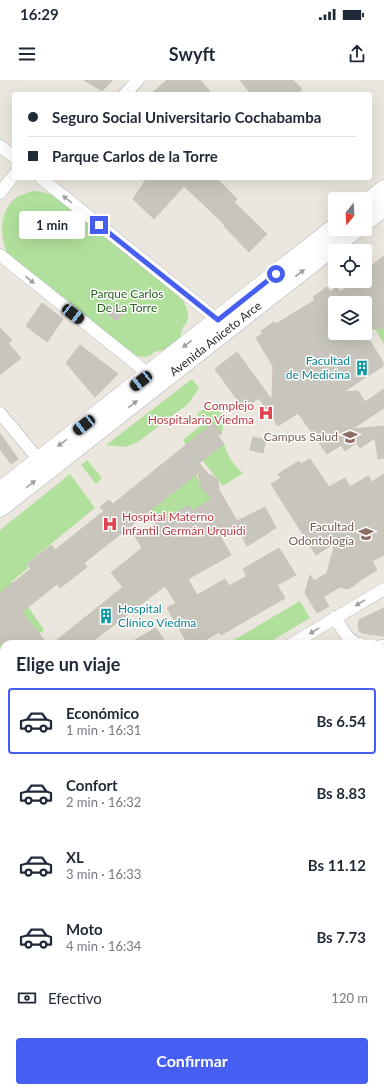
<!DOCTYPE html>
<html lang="es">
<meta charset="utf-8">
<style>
:root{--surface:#fff;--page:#f2f2f3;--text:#1f2937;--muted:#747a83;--line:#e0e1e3;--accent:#465ef1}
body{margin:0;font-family:Lato,sans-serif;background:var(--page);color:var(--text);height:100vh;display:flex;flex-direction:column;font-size:15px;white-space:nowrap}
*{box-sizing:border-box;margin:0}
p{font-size:13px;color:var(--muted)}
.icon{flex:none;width:22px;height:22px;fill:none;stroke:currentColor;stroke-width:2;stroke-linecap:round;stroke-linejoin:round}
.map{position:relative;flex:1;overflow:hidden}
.sheet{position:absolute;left:0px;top:560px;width:384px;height:452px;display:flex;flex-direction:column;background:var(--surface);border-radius:12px 12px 0 0;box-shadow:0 4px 16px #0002}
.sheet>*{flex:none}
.top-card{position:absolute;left:12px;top:12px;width:360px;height:88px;border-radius:4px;box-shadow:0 4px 16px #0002;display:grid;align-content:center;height:88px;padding:0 16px;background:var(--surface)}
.needle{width:26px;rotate:198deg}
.buttons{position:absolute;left:328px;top:112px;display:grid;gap:8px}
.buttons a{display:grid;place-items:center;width:44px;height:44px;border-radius:4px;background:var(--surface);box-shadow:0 4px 16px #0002;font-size:20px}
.end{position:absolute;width:18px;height:18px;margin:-9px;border:5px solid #465ef1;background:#fff;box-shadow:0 0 0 2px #fff}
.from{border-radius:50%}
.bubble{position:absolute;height:28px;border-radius:4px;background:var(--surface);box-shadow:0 4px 16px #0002;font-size:13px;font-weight:700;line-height:28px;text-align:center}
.car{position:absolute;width:12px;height:24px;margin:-12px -6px;border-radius:5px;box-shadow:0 0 3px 1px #0007;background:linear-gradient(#222 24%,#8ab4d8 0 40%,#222 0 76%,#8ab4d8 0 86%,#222 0)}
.top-card b{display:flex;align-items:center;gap:14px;height:38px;font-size:15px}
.top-card b+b{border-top:1px solid var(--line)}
.top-card i{width:10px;height:10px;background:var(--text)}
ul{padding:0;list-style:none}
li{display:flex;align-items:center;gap:12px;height:66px;margin:0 8px 6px;padding:0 8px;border:2px solid transparent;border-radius:4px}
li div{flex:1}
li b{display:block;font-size:15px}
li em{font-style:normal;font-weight:700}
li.on{border-color:var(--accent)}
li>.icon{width:36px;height:36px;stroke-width:1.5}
h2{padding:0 16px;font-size:18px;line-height:48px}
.pay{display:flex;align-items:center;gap:10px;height:44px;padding:0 16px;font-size:15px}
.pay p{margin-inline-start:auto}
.primary-button{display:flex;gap:8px;margin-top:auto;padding:8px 16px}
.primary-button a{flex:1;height:46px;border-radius:4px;background:var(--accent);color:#fff;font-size:16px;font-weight:700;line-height:46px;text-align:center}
.status{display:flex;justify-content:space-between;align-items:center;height:28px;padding:0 20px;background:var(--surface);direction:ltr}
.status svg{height:11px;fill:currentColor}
header{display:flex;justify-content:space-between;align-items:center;height:52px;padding:0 16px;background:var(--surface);font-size:18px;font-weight:700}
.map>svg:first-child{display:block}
</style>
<div class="status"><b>16:29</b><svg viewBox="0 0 49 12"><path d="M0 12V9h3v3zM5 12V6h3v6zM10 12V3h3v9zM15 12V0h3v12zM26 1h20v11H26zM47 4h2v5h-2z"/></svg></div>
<header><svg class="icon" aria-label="menu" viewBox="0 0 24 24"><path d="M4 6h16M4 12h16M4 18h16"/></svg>Swyft<svg class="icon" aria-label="share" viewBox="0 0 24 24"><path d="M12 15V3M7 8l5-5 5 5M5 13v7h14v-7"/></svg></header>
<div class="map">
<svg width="384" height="1012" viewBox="0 0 384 1012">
<rect width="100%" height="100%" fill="#ece7de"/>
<path fill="#b1e09d" d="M33 111C43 111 49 114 58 118L180 215C186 225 193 238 183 247L182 251 178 264 174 268 154 272 150 276 144 277 130 275 122 265 37 196H30L5 174 6 170C0 155 0 133 13 120 18 115 26 113 33 111Z
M384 248V264L375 249Z
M192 299 199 308 189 323 138 362 126 367 106 365Z
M212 325C225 334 225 338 222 353L213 344 187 366 183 360 204 343 197 334 207 327Z
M224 364C228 376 233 385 243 393L223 406 202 380Z
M87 380 102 398 96 404 81 385Z
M70 394 95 428 26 484 28 488 11 502 44 550 25 564H4V580L0 584V450Z
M196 394 202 410 209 414 211 420 192 431 188 425 170 436 159 450 153 439 148 442 145 435Z
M300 521 310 538 268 563 266 564H227Z"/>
<path fill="#c8c5bc" stroke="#c8c3b8" d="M84 0H113L102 11Z
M167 0H200L212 14H151Z
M240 0H293L302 9 296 14H251Z
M147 98H216L237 119 234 122 267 154 249 172 224 146 225 145 184 106 154 139 133 119Z
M384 176V248L365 250V223H335V253H365L383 282V286L343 312 358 311 365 322 384 309V328L352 349 384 346V378L378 379 375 358 360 368 356 363 345 371 341 365 327 374 298 333 278 346 259 318 244 329 215 289 237 272 272 320 273 286 256 258 263 253 261 251 274 242 276 244 315 220 313 217 327 207 330 212 337 207 340 212 356 201H365V191Z
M42 223 63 239 47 262 26 246Z
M114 226 123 234 117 241 108 234Z
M0 248 12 260 8 263 21 278 0 295Z
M80 265 118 294 95 317 66 283Z
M213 343 222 353 218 356 224 364 199 383 209 395 213 396 218 400 219 410 237 441 265 427 276 448 270 451V452L247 466 236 444 219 454 231 475 188 499 197 515 225 499 229 506 247 496 243 489 279 468 296 495 277 505 285 518 221 555 219 552 198 564H188L167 528 176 523 165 506 89 564H52L123 507 111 493 142 468 135 456 188 425 192 431 212 419 201 408 198 393 84 483 87 487 60 508 57 504 22 532 47 564H0V513L31 489 27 484 51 465 55 470 104 431 100 427 105 423 109 420 113 424Z
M0 353 18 379 11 384 0 369Z
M253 357 266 360 263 373 250 370Z
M310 379 329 407 345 398 350 407 368 396 372 402 384 394V475L372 481 377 490 356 503 355 505 347 509 340 507 323 517 329 526 317 533 305 513 310 495 314 501 327 493 335 463 316 475 271 404 281 398 278 394 299 381 301 384Z
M384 528V556L362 553 359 551 358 547 359 540Z
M156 548 167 564H128Z"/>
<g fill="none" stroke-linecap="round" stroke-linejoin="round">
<g stroke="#b1b4be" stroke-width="13">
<path id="street" d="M125 14 138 0
M0 66 14 77
M41 98 218 240
M0 113 14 95
M0 175 140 287 148 295
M0 333 39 380
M335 537C341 547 348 563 361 564
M292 564 384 509
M380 566H384
M0 744 4 761
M380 777H384
M63 1008 64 1012
M253 1012V1008"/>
</g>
<g stroke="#b1b4be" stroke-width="19">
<g id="secondary">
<path d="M365 124 384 109"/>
<path d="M365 142 384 127"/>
<path d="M0 411 335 147"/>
<path id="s1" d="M0 428 356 149"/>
</g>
</g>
<use href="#street" stroke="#fff" stroke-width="12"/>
<use href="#secondary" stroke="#fff" stroke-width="18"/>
</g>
<defs><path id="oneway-solid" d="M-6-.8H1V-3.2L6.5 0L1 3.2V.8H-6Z"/></defs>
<g fill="#a0a0a0">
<use href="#oneway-solid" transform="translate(67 119) rotate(-141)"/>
<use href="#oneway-solid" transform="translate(300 193) rotate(-38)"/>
<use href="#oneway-solid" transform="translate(30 200) rotate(39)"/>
<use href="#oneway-solid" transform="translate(187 264) rotate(142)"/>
<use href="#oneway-solid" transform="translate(133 324) rotate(-38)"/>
<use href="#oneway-solid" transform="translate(62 363) rotate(142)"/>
<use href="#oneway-solid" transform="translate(31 404) rotate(-38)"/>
<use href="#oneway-solid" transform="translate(360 523) rotate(149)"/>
<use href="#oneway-solid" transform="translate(314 551) rotate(148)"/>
</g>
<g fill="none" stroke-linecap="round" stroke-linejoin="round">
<path stroke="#465ef1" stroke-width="5" d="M99 145 218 240 276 194"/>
</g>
<defs>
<g id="building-bare" transform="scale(1.2)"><path d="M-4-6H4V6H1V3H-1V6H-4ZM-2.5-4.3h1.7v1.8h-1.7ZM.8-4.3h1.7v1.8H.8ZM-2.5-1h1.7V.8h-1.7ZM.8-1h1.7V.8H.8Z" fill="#0f9aa8" stroke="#fff" stroke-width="2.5" paint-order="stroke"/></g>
<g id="hospital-bare" transform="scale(1.2)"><path d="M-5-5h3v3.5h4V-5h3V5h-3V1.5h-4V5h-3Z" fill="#e0444e" stroke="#fff" stroke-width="2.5" paint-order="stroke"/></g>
<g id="university-bare" transform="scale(1.2)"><path d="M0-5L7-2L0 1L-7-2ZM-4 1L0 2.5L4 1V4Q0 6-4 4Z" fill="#8d6e63" stroke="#fff" stroke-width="2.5" paint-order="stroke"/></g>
</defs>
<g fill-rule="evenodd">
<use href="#building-bare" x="362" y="288"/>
<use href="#hospital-bare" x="266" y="333"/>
<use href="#university-bare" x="350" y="357"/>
<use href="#hospital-bare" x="110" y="444"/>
<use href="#university-bare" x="366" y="454"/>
<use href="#building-bare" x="106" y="536"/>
</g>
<g text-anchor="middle" stroke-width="3" stroke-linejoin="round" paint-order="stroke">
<g font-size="12" fill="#2a651e" stroke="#fff">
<text x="127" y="218">Parque Carlos<tspan x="127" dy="14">De La Torre</tspan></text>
</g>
<g font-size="12" fill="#2b2b2b" stroke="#fff">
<text dy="4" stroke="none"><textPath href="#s1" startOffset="274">Avenida Aniceto Arce</textPath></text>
</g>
<g font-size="12" fill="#0d838f" stroke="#fff" text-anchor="end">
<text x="350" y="285">Facultad<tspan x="350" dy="14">de Medicina</tspan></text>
<text x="118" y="533" text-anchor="start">Hospital<tspan x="118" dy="14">Clínico Viedma</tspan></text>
</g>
<g font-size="12" fill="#be3a42" stroke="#fff" text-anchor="end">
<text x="254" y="330">Complejo<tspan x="254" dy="14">Hospitalario Viedma</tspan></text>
<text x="122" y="441" text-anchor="start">Hospital Materno<tspan x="122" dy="14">Infantil Germán Urquidi</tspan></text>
</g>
<g font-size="12" fill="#785e54" stroke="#fff" text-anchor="end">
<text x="338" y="361">Campus Salud</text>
<text x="354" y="451">Facultad<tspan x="354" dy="14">Odontología</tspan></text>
</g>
</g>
</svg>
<div class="buttons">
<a><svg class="needle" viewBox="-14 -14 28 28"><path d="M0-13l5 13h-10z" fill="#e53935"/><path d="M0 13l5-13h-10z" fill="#747a83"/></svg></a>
<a><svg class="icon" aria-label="locate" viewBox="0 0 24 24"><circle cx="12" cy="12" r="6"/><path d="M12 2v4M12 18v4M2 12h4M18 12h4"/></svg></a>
<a><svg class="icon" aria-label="layers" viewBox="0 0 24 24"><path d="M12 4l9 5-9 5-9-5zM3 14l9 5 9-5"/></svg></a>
</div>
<i class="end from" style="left:276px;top:194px"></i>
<i class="end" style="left:99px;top:145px"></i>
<div class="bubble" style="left:19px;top:131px;width:66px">1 min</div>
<i class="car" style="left:73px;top:234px;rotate:128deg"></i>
<i class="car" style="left:141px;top:301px;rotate:232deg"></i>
<i class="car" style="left:84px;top:345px;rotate:232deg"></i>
<div class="top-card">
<b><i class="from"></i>Seguro Social Universitario Cochabamba</b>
<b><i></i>Parque Carlos de la Torre</b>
</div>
<section class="sheet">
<h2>Elige un viaje</h2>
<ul>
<li class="on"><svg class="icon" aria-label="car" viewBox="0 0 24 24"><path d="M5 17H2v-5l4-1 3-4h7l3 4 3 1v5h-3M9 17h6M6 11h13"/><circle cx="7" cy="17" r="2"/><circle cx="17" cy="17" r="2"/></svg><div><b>Económico</b><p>1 min · 16:31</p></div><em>Bs 6.54</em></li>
<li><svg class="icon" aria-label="car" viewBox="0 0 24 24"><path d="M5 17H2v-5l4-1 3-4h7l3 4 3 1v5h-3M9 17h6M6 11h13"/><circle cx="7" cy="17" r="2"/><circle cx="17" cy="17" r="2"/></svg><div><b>Confort</b><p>2 min · 16:32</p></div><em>Bs 8.83</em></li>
<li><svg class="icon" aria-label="car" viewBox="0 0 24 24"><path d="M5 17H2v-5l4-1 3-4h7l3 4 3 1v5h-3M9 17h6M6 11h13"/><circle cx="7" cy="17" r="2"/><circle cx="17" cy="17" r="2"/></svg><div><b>XL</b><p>3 min · 16:33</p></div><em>Bs 11.12</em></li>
<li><svg class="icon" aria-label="car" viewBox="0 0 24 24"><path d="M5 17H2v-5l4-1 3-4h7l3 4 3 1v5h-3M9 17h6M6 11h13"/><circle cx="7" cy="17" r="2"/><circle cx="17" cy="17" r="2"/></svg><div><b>Moto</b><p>4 min · 16:34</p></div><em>Bs 7.73</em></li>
</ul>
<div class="pay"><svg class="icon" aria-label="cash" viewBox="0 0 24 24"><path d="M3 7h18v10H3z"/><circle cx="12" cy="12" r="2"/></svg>Efectivo<p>120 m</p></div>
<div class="primary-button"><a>Confirmar</a></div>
</section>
</div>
